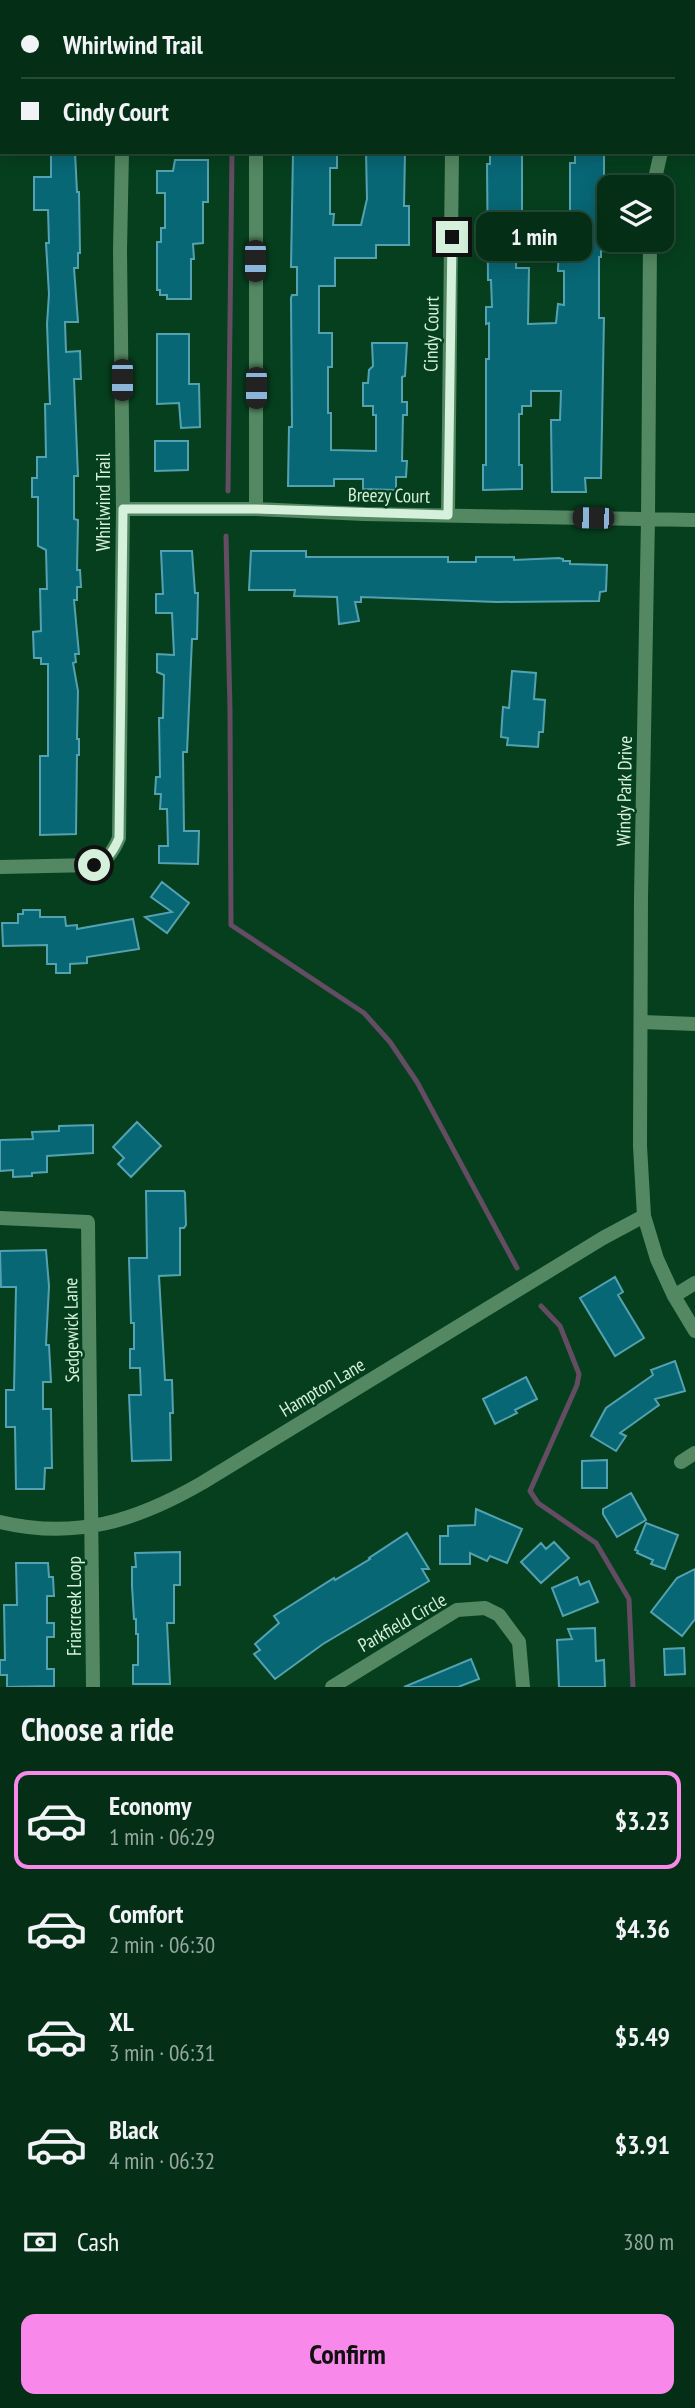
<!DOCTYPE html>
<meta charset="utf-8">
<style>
:root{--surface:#042f16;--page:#123b23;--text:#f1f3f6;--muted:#97a9a1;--line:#254a35;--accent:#f888ea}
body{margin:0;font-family:"PT Sans Narrow",sans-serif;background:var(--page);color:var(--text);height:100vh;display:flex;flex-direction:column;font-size:26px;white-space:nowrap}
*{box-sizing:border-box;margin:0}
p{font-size:23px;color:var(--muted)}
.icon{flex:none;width:38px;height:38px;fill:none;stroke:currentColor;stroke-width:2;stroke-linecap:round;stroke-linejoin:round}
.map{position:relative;height:1687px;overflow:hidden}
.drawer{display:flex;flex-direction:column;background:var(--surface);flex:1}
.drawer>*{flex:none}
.banner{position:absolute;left:0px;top:0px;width:696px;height:154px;box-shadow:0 4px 18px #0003,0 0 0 2px var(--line);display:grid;align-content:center;height:154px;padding:0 21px;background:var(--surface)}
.fabs{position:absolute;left:597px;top:175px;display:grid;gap:14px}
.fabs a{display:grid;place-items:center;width:77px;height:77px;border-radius:14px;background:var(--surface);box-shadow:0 4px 18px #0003,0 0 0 2px var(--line);font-size:35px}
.end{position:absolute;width:32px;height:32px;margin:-16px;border:9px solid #d5f0db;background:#111;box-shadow:0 0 0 4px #111}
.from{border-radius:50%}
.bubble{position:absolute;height:49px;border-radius:14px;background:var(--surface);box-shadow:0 4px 18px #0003,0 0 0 2px var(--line);font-size:23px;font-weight:600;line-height:49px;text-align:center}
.car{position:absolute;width:21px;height:42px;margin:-21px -10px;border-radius:9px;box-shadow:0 0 5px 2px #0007;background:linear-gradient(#222 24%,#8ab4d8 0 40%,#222 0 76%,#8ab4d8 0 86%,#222 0)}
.banner b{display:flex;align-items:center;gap:24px;height:66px;font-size:26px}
.banner b+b{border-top:2px solid var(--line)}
.banner i{width:18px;height:18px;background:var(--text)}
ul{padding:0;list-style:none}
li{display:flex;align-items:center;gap:21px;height:98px;margin:0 14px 10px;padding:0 7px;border:4px solid transparent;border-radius:14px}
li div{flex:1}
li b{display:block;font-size:26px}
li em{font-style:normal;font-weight:600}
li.current{border-color:var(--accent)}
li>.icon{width:63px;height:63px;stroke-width:1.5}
h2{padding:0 21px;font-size:32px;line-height:84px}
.pay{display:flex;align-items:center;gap:18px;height:77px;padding:0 21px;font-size:26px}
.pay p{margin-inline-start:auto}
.cta{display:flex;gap:14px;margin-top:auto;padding:14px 21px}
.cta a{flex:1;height:80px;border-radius:14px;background:var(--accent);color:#111;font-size:28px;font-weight:600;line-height:80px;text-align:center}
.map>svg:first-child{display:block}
</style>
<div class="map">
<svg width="695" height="1687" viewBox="0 0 695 1687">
<rect width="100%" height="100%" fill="#063f1e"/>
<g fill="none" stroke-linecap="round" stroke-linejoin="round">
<path stroke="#644c63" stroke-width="5" d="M235 2V0
M228 491 232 152
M226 536 230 710 231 925 364 1013 390 1042 417 1082 517 1268
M541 1306 560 1326 579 1374 577 1385 530 1491 538 1503 596 1543 629 1599 633 1687"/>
</g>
<path fill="#086775" stroke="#54a2b1" stroke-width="2" d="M51 152H75L77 192H79L80 253H78V268H74L78 322H65L66 352 80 351 81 379H74L78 476H74V519L78 520 77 570H80L81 587H77V600H74L79 654H75L76 662 73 663 78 691 77 739H79V755H77L76 834 40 835V756H48V664H41V658H34L33 632 41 631 40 589H47L46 550 38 546V497H32V478H37V457H46L45 404H50L47 324 49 294 46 243H49L48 210H34V177H51Z
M293 152H337V168H330V214H334L333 225H361L367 199 366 152H405L404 206H409V245H376V258H335V286H319V333H332V367H328V413H331V450L376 451V415H373V406H363V383H368L369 370 373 366 372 343H407L405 376 402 377V402H407V415H403L402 461H407L406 477H396V490L363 489V479H334V486H288L289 427H292L291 298 292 295H297V267H291Z
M490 152H522V221H517L516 268H529L528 324 556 323 558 304 564 305V271H558L559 237H568V228H570V163H575V152H604V251L601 250V257H599V318H604L601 478H585L586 492H552L551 420H560L561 391H531V406H522V414H519V465H522V489L483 490V465H486V359H489V323L486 324V307H492L491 280H488L487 164H490Z
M175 160H208V202H203V243L193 244 194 259H191V299H167V295H160V290H157V242H161V228H165V193H157V171H173Z
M157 334H189V384H199L200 427 181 428 179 403 157 404Z
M155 441H188V470L155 471Z
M161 551H192L195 593H198L197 639H192L187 752H183L184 831H199L198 864 159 863V846H168L167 809H160L161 794H155L156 777H160L159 718H163L164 675 157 672V654L174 655 172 613H156V594H163Z
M251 551H306V557H448V562H476V557H514V560L559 558 563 559V561H570V564L607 565 606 591 600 592 599 601 497 602 361 597V602H355L359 621 339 624 337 597 294 596 295 590H249Z
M512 671 536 673 534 699 545 700 543 732H539L538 747 507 745 508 738 501 737 503 707 509 708Z
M162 882 189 903 167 933 145 917 172 912 151 897Z
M23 910H40V917H65L66 926 77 925V929L133 919 139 949 87 957V963L70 964V973H56V964H47V945L3 946 2 923H18V914H23Z
M137 1122 161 1146 131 1177 118 1164 124 1158 113 1147Z
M93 1125V1153L47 1156V1172L32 1173V1176L13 1177V1170L0 1171V1140L33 1139 32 1132 59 1131V1126Z
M146 1191H184L185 1193 186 1225 184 1228H180V1275L159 1276 165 1380H172L173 1413H170L171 1460 132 1461 129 1395H141L140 1368H130V1349H134V1323H131L129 1258H147Z
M46 1250 49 1286 46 1345H49L51 1382H43V1409H51L52 1468H45L44 1489H16L15 1427H6V1390H14L16 1287H1L0 1251Z
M615 1277 623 1292 618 1295 644 1338 615 1356 580 1298Z
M675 1361 685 1391 655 1399 659 1405 620 1433 626 1436 616 1451 591 1436 606 1408 653 1375 651 1370Z
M526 1377 537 1399 515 1410 517 1413 495 1424 483 1399Z
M607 1460V1488H582V1461Z
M631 1493 646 1520 617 1537 603 1514V1509Z
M476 1509 522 1529 507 1563 490 1556 487 1561 470 1553V1564H440V1536H448V1526L475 1525Z
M646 1523 678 1535 665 1569 651 1564 653 1560 637 1553 638 1551 635 1550Z
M407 1533 429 1569H422L429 1581 323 1644 275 1679 254 1654 260 1650 255 1644 279 1623 274 1616 334 1578 335 1580 370 1559 369 1558Z
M554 1542 569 1558 541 1583 521 1562 541 1543 546 1549Z
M180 1552V1585H174V1623H167L170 1684H133V1665H138V1634H136V1619H134L132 1586V1567H136L135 1553Z
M16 1563H48L49 1577H53L54 1596H47V1623H54V1637H47V1669H54V1686L7 1687V1675H0V1660H5L4 1605H17Z
M695 1569V1619L682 1636 651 1612 677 1578Z
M577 1577 580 1585 589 1581 598 1602 563 1616 552 1588Z
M595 1628 596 1661 604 1660 605 1687H559L557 1640 572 1639 568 1629Z
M684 1648 685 1674 665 1675 664 1649Z
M471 1659 479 1679 458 1687H404Z"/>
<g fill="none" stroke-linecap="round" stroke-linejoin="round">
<path stroke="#548862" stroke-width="14" d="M385 0 390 2
M124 2V0
M278 2 279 0
M653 2V0
M695 68V67
M256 152V509
M653 187 661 152
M650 240 648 519 641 897 640 1146 644 1216 657 1259 674 1296 695 1331
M123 509H256L364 514 695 520
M448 515 452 152
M0 867 94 865C108 859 113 852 119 838L123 509 120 250 122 152
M642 1022 695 1024
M0 1218 88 1222 93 1687
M674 1296 695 1283
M681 1462 695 1453
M0 1522C76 1540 136 1521 202 1483L603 1238 644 1216
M332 1687 457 1610 485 1608 499 1615 519 1642 523 1687"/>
</g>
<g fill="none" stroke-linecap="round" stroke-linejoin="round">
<path stroke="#d5f0db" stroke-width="9" d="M94 865C108 859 113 852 119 838L123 509H256L448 515 452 237"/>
</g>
<g text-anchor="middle" stroke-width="5" stroke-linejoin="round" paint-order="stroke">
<g font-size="19" fill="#d5f0db" stroke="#063f1e">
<text transform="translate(431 334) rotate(-89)" y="7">Cindy Court</text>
<text transform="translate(389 495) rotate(1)" y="7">Breezy Court</text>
<text transform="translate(103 502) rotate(-90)" y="7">Whirlwind Trail</text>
<text transform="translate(624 791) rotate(-89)" y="7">Windy Park Drive</text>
<text transform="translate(71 1330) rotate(-91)" y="7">Sedgewick Lane</text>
<text transform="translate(322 1387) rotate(-31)" y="7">Hampton Lane</text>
<text transform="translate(74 1606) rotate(-90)" y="7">Friarcreek Loop</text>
<text transform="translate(402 1622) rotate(-30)" y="7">Parkfield Circle</text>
</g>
</g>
</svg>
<div class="fabs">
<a><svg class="icon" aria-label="layers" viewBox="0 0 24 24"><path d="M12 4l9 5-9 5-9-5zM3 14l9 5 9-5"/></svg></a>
</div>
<i class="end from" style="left:94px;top:865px"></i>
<i class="end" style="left:452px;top:237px"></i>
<div class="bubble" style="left:476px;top:212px;width:116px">1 min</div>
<i class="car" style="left:255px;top:261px;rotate:180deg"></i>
<i class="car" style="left:122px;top:380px;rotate:180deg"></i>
<i class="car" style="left:256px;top:388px;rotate:180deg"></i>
<i class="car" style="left:593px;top:518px;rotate:271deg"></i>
<div class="banner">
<b><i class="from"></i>Whirlwind Trail</b>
<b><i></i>Cindy Court</b>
</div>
</div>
<section class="drawer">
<h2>Choose a ride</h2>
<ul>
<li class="current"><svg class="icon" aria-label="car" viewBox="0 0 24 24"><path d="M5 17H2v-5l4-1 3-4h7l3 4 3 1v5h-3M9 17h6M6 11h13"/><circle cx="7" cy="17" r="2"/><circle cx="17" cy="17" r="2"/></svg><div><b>Economy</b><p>1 min · 06:29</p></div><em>$3.23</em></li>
<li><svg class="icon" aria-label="car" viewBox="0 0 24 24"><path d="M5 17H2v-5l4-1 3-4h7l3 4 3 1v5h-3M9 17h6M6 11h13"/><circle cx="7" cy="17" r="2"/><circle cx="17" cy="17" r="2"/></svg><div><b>Comfort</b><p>2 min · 06:30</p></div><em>$4.36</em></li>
<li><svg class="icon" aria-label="car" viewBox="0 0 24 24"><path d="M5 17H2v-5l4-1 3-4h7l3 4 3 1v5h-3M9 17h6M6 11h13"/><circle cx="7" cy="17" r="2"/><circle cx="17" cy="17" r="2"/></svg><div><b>XL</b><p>3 min · 06:31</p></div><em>$5.49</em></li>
<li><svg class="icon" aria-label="car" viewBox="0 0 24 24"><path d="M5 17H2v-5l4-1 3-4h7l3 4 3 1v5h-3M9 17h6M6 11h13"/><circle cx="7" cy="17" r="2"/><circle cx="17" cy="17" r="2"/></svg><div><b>Black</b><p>4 min · 06:32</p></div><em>$3.91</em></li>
</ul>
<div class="pay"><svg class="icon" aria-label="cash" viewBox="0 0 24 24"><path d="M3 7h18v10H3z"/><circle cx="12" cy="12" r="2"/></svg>Cash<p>380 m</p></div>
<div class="cta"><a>Confirm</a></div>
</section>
